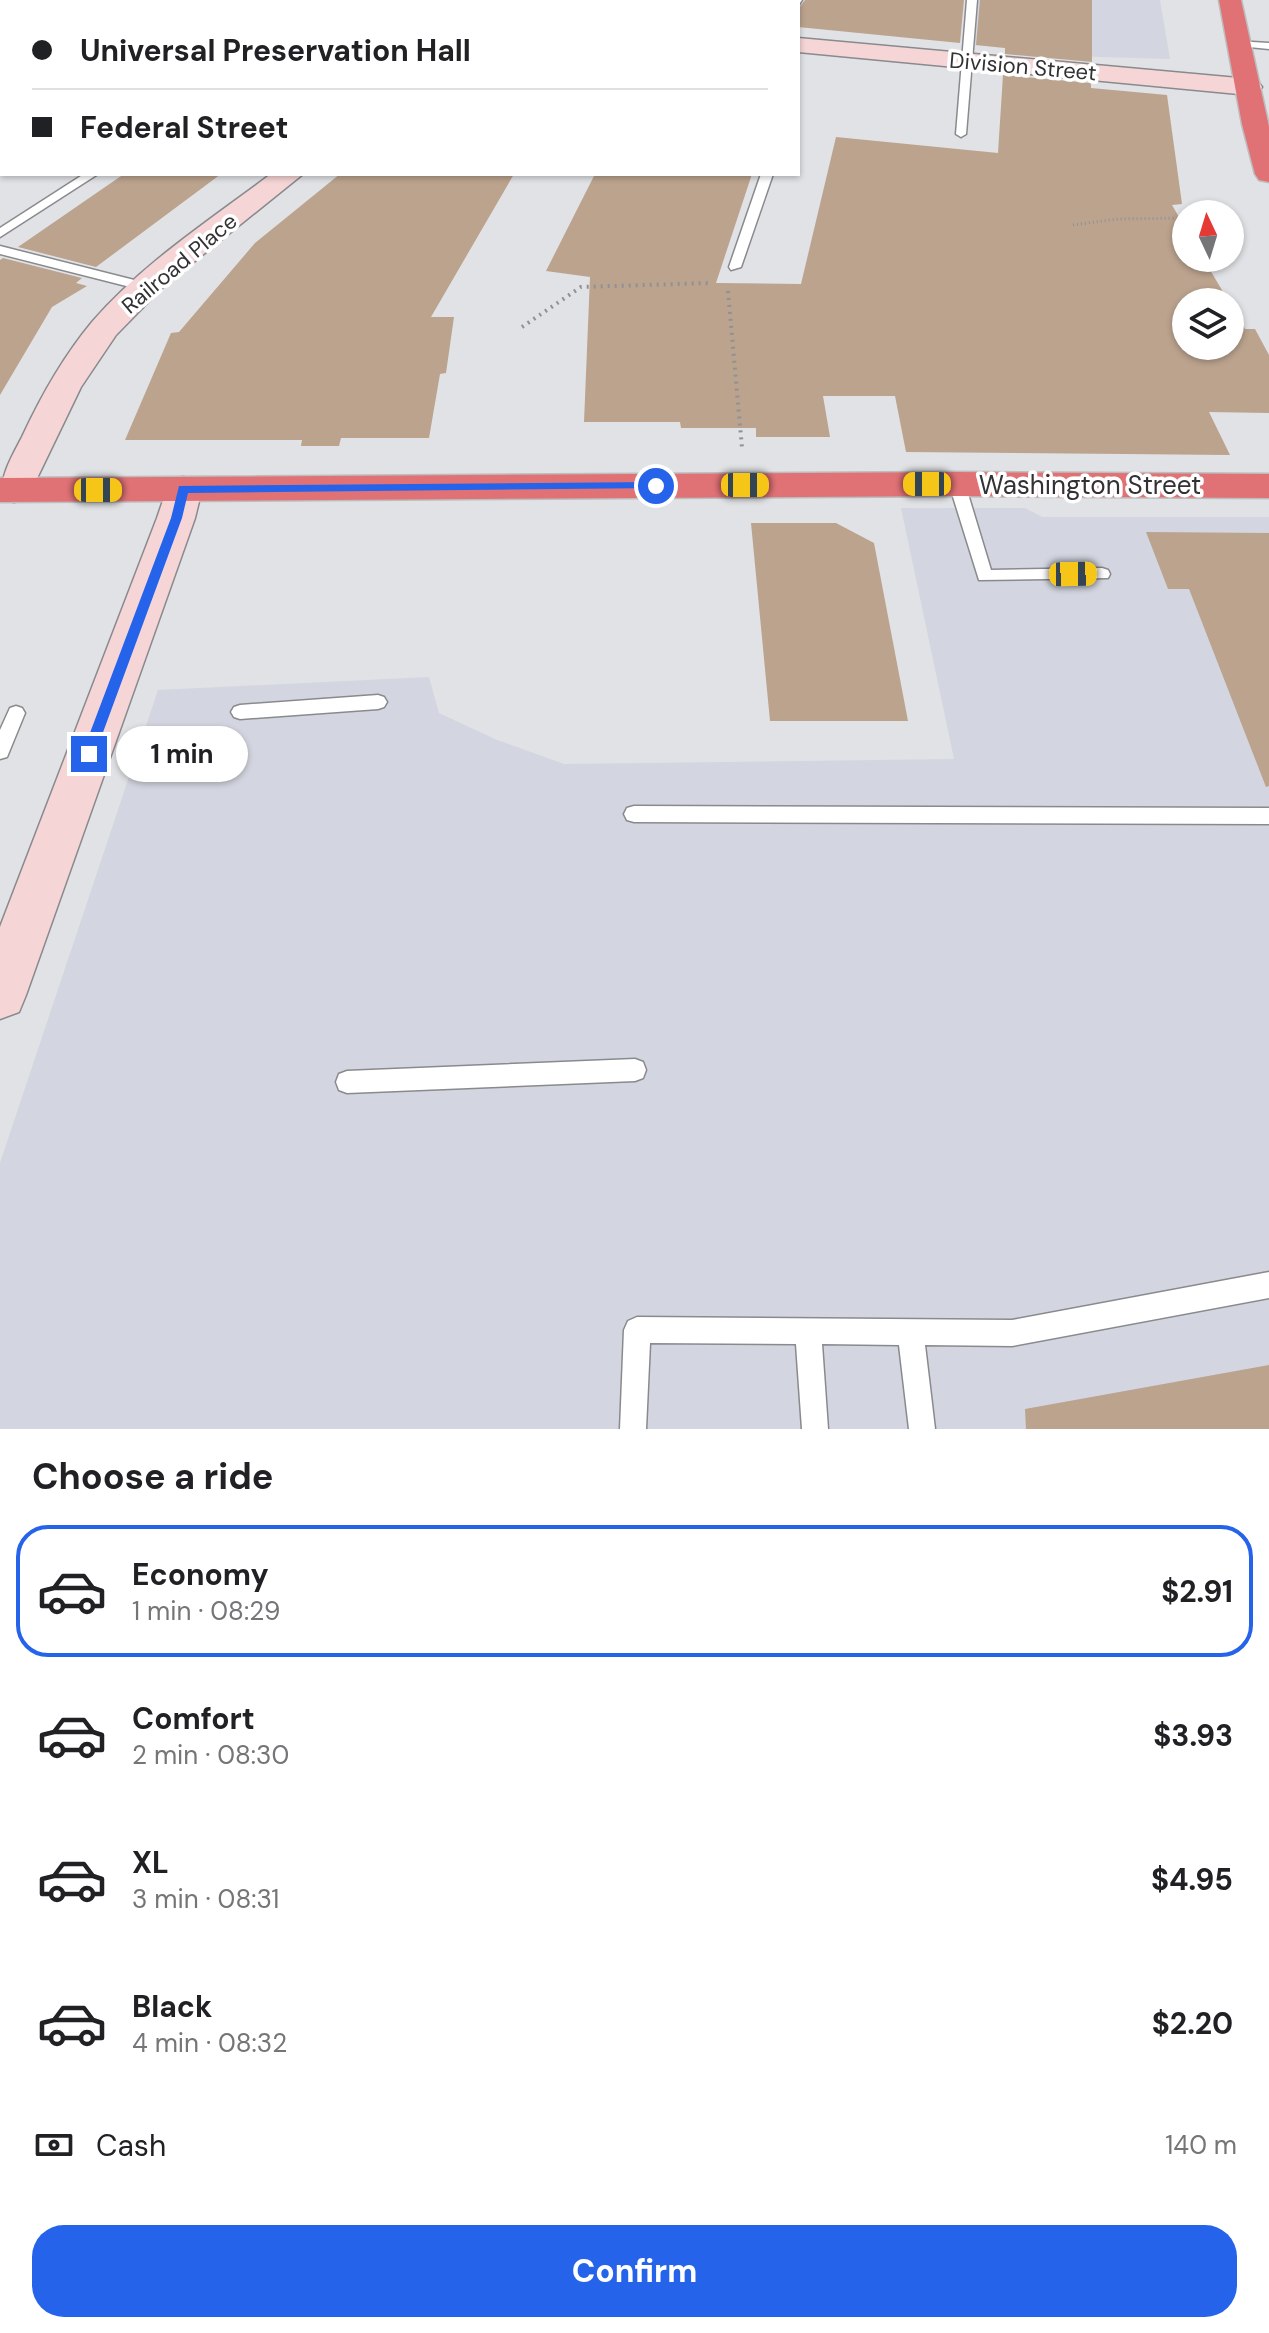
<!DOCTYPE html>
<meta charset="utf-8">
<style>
:root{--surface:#fff;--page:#f2f2f2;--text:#202124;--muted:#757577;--line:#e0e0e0;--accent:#2563eb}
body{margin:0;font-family:"DM Sans",sans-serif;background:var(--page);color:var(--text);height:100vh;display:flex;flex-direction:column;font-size:30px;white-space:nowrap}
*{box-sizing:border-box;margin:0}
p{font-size:26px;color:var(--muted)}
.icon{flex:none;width:44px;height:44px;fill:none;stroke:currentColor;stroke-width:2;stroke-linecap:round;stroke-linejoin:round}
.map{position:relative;height:1429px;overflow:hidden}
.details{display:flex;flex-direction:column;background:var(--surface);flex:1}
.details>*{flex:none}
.banner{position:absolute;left:0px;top:0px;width:800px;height:176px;box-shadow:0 2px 6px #0004;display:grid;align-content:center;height:176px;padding:0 32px;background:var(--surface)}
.needle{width:52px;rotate:356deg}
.fabs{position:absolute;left:1172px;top:200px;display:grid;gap:16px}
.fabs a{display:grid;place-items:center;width:72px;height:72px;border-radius:50%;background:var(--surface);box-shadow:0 2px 6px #0004;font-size:40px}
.end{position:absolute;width:36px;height:36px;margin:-18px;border:10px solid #2563eb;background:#fff;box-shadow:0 0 0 4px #fff}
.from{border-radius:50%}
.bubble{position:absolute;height:56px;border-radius:28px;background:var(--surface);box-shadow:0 2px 6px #0004;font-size:26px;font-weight:700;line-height:56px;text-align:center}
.car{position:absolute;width:24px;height:48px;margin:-24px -12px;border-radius:10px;box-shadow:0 0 6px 2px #0007;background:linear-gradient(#f5c518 24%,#345 0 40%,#f5c518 0 76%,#345 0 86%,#f5c518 0)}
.banner b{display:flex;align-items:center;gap:28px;height:76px;font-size:30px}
.banner b+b{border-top:2px solid var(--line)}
.banner i{width:20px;height:20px;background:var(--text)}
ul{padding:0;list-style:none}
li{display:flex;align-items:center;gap:24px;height:132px;margin:0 16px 12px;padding:0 16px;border:4px solid transparent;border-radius:32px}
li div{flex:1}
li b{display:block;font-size:30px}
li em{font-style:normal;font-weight:700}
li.selected{border-color:var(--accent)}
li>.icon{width:72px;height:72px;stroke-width:1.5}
h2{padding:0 32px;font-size:36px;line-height:96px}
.pay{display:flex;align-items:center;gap:20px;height:88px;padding:0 32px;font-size:30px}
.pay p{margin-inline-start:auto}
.button{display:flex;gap:16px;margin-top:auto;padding:16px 32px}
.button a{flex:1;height:92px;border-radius:32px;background:var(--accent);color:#fff;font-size:32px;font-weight:700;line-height:92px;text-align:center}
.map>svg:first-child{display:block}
</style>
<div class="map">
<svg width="1269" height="1429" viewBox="0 0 1269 1429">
<rect width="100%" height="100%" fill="#e1e2e5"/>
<path fill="#d3d6e0" d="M976 0H1160L1170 59 1098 57 973 45 971 44Z
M901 508H1025L1042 517H1269V1429H0V1163L158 690 429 677 439 713 495 739 564 764 954 759Z"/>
<path fill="#bba38e" d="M805 0H964L960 43 798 27V9Z
M980 0H1092V62L1005 54V48L976 45Z
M1003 75 1091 83V88L1167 95 1182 204 1172 205 1186 229V258H1203L1229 302H1186V346H1230V304L1245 329H1255L1269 355V413L1209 412 1230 455 906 452 895 396H823L830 437H756V428H681L680 422H584L590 277 546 271 595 174H752L716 283 801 284 836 137 998 153Z
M124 174H221L96 267 18 247Z
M340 174H514L431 317H454L446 373 440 374 429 438H341L339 446H301L302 440H125L171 333 179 332 255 243Z
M3 258 82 278 76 283 87 286 52 307 0 395V260Z
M751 523H836L874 543 908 721H770Z
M1146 532 1269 533V786L1266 787 1189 589H1168Z
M1269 1365V1429H1026L1025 1409Z"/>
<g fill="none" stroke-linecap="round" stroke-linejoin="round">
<g stroke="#898a8d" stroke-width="3">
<path id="lane" d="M611 0H621L609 2Z
M967 0H977L966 134 961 137 956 134Z
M1236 41 1269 43V49L1239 46 1236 45Z
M84 174H98L0 237V228Z
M761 174H773L741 267 731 270 729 267Z
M0 246 150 284 152 287 146 291 0 254Z
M957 479 965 484 991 570 1102 568 1108 570 1110 574 1108 578 979 580 949 484Z
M378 695 384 697 387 702 384 707 378 709 240 719 234 717 231 712 234 707 240 705Z
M16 706 22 708 25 713 7 757 0 759V730L10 708Z
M634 806 1269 808V824L634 822 627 820 624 814 627 808Z
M635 1059 643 1062 646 1070 643 1078 635 1081 347 1093 339 1090 336 1082 339 1074 347 1071Z
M1269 1272V1298L1012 1346 925 1345 935 1429H909L899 1345 822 1344 828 1429H802L796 1344 650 1343 646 1429H620L624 1330 628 1321 637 1317 1012 1320Z"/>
</g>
<g stroke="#898a8d" stroke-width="3">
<path id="street" d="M782 0H802L798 6V2Z"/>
</g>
<g stroke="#898a8d" stroke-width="3">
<path id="secondary" d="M135 0H167L168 2H136Z
M798 38 1249 79 1258 82 1262 87 1258 92 1249 95 798 52Z
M271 174H303L164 286 116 335 81 387 27 499 14 502 1 499C0 476 12 456 22 437 41 396 63 357 92 322 143 263 210 220 271 174Z
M183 477 196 480 202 489 195 518 26 995 19 1012 0 1019V927L157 518 170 480Z"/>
</g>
<g stroke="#bdbdbe" stroke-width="3">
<path id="highway" d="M1219 0H1241L1269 127V182L1259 180 1255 174 1242 124Z
M957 472 1269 474V498L957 496 0 502V478Z"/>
</g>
<path stroke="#919194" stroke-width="3" stroke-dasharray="1 3" stroke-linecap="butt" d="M1073 225 1118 219 1186 218"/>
<path stroke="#919194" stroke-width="4" stroke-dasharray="2 5" stroke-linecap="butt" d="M728 291 742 448
M522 327 581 287 710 283"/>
<use href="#lane" fill="#fff" fill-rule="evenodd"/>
<use href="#street" fill="#fff" fill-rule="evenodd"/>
<use href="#secondary" fill="#f6d5d6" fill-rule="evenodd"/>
<use href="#highway" fill="#e07276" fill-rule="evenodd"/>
</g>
<path fill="#2563eb" d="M656 482 662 486 660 488 188 493 182 518 95 754 89 759 82 754 171 518 179 486Z"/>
<g text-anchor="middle" stroke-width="7" stroke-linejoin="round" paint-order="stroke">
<g font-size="22" fill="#323234" stroke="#fff">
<text transform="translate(1023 66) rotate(5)" y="8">Division Street</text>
<text transform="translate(179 263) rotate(-40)" y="8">Railroad Place</text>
</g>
<g font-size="26" fill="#323234" stroke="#fff">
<text x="1090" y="494">Washington Street</text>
</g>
</g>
</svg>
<div class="fabs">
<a><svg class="needle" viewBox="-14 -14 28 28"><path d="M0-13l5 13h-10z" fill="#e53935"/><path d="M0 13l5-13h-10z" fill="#757577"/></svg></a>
<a><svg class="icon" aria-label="layers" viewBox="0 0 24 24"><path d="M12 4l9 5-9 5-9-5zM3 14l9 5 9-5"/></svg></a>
</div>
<i class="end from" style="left:656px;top:486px"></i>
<i class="end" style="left:89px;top:754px"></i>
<div class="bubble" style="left:116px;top:726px;width:132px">1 min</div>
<i class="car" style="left:927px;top:484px;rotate:270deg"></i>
<i class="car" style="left:745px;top:485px;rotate:90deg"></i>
<i class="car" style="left:98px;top:490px;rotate:90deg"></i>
<i class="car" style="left:1073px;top:574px;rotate:89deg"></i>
<div class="banner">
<b><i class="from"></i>Universal Preservation Hall</b>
<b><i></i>Federal Street</b>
</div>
</div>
<section class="details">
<h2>Choose a ride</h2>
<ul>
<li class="selected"><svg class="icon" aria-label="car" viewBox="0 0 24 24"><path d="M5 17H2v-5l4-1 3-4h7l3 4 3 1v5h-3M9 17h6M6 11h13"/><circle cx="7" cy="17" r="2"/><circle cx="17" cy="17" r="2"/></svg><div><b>Economy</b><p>1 min · 08:29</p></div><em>$2.91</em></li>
<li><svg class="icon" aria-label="car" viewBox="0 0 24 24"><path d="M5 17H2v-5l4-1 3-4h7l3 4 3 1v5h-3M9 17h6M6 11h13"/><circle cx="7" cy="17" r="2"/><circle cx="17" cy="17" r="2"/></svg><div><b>Comfort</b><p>2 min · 08:30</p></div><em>$3.93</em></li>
<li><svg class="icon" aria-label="car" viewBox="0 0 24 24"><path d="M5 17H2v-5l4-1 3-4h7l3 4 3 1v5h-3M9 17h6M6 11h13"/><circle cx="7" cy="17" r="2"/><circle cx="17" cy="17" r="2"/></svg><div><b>XL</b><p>3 min · 08:31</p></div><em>$4.95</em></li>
<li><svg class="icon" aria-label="car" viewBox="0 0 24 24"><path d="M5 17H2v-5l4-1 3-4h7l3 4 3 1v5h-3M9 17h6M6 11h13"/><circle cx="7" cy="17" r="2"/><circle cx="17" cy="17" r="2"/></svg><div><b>Black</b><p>4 min · 08:32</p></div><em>$2.20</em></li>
</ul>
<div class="pay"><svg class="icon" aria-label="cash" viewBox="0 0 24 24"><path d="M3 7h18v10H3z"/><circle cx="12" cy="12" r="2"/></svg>Cash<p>140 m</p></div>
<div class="button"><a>Confirm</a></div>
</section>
